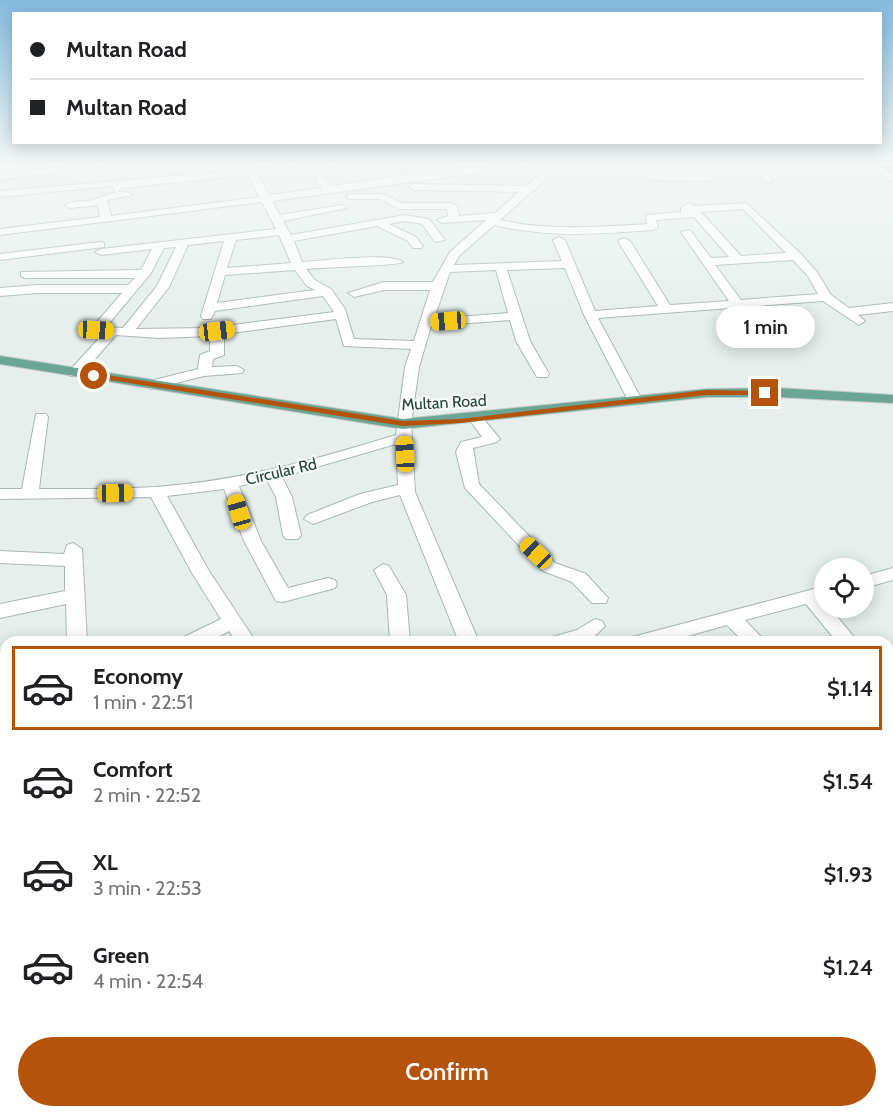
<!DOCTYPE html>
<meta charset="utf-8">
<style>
:root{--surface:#fff;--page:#f2f2f2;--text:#202124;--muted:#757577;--line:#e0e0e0;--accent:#b45309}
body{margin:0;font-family:Cabin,sans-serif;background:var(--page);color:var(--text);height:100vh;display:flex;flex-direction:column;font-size:22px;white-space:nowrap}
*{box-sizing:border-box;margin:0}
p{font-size:20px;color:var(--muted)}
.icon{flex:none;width:33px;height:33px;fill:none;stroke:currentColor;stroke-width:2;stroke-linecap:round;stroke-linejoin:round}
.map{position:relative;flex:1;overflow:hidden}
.panel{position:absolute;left:0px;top:636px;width:894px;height:482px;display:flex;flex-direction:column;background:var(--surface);border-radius:18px 18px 0 0;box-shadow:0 3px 15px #0003}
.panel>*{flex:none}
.hud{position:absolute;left:12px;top:12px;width:870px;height:132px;border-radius:0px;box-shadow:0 3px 15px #0003;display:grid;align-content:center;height:132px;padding:0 18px;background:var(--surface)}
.controls{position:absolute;left:814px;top:558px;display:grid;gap:12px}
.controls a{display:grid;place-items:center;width:60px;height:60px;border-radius:50%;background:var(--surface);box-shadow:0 3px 15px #0003;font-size:30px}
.end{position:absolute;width:27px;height:27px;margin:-14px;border:8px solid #b45309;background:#fff;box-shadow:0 0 0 3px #fff}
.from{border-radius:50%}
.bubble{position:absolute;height:42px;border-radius:21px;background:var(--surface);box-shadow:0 3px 15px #0003;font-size:20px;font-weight:600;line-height:42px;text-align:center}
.car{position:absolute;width:18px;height:36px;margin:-18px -9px;border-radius:8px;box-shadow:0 0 4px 2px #0007;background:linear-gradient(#f5c518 24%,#345 0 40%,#f5c518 0 76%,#345 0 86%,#f5c518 0)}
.hud b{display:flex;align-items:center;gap:21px;height:57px;font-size:22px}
.hud b+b{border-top:2px solid var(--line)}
.hud i{width:15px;height:15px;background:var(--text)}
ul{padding:10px 0 0;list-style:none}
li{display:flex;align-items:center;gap:18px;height:84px;margin:0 12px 9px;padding:0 6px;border:3px solid transparent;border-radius:0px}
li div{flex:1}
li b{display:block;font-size:22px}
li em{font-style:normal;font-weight:600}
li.active{border-color:var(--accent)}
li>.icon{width:54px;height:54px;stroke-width:1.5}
.button{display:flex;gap:12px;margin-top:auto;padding:12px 18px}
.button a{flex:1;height:69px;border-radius:36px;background:var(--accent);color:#fff;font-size:24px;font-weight:600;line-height:69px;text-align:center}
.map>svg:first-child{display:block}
</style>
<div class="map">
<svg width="893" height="1117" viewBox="0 0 893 1117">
<rect width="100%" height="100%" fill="#e6efeb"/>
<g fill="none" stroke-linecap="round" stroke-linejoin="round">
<path fill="#8ec9d4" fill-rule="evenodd" d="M876 165 893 167V174L877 167Z"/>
<g stroke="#a8b8b2" stroke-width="2">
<path id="minor" d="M81 165H114L0 180V174Z
M242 165H252L254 169 296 165 257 174 269 195 322 188 308 168 312 165H343L319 170 331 186C400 176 468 165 537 165L272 201 280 215 342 205 347 208 283 221 291 235 405 215 429 219 445 240 435 242 422 224 405 221 389 224 416 237 423 246 421 248H413L408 241 377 226 294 241 302 262C321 261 390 252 403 262 398 266 320 267 306 269L315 280 331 289 345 309 354 339 414 341 430 290H384L354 297 348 293 384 282H433L450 252 486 220 442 223 437 220 448 216 447 209H399L381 199H351L347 198V194H383L402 203H452L457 206 459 216 495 213 519 192 414 190 409 187 414 184 526 186 550 165H560L536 188 535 191 531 192 500 220C549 231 596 227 647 224L646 215 681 212V208L689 203 695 206 746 203 801 254 817 272 831 295 849 308 893 303V311L858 315 865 321 859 325 823 301 598 318 642 400 635 404 628 400 584 315 565 268 507 270 530 341 549 374 547 377H537L516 341 510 320 431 326 419 367 411 424 415 492 479 642H459L400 495 372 502 313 524 304 519 307 515 360 494 398 485 396 444 282 477 292 497 301 535 298 539H286L283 535 276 497 267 480 239 486 261 541 288 588 328 578 335 580 337 584 335 588 283 602 276 601 244 541 224 489 167 496 209 571 256 642H236L229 631 208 642H181L184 637 221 619 192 573 151 497 0 499V489H22L36 414H46L48 417 39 489C88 489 137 490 186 484 258 476 327 456 396 435L405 367 411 349 344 346 336 319 224 334V355L213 359 212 367 237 366 244 370 242 373 204 376 151 389 144 385 146 382 198 369 200 355 210 351V336L160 338 116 335 80 376H70V370L103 334 90 330 122 293H37L0 296V288L37 285H128L135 278H25L21 276V272L141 270 152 249 101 255 95 252 101 249 276 229 262 202 0 235V229L100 217 98 205 70 208 65 205C73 199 84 203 93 200 102 197 122 187 133 195L107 200 111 216 259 197 248 175 121 188 117 193 111 186 0 197V191L245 170ZM743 209 786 253 741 256 701 212ZM694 217 729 257 711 258 690 230 681 232 729 301 670 305 630 241 624 238 618 241 658 306 595 311 565 240 559 237 553 240 562 261 454 265 459 256 494 225C551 238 596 234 653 230L658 227 656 220ZM279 235 291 263 227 268 236 240ZM224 241 201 316 203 319H211L215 311 323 296 334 312 210 328 136 329 169 287 188 245ZM176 247 157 286 123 328 106 327 151 273 164 248ZM793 260 808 276 818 294 741 300 715 265ZM295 270 307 286 315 290 217 303 225 275ZM496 270 508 313 434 319 450 272Z
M641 165H651L655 174 702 175 697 165H707L713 178 708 181 651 180 646 177Z
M754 165H763L773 180 771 182H765Z
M863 165H875L893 174V181Z
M100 242 104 243V247L0 260V254Z
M476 415 481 416 500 439 497 442 473 448 479 484 555 563 586 574 608 598 606 603H592L572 582 543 571 465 488 456 452 461 442 482 437 469 419Z
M73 543 82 549 87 642H67L66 604 0 618V604L65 591V566L0 563V551L64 554 67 545Z
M383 564 389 566 406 595 410 642H390L387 595 374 570Z
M893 568V580L864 588V576Z
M825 586V608H830L858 642H837L806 604 745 620 766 642H744L727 625 666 642H630L633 637 640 635Z
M595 619 602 621 605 626 591 640 549 642 552 637 577 630Z
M6 675V691L0 693V677Z
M888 682 893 684V704L888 702Z
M6 792V812L0 814V794Z
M893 900V924L888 925V901Z
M0 944 6 945V971L0 970Z
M893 1034V1062L888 1063V1035Z
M888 1104 893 1117H863L861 1112H888Z
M42 1112H75L73 1117H40Z
M276 1112H306L305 1117H275Z
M697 1112H727L729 1117H699Z"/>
</g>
<g stroke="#c2cac8" stroke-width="2">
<path id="major" d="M0 356 403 419 707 389 777 388 893 395V403L777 397H707L403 429 0 364Z"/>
</g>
<use href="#minor" fill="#fff" fill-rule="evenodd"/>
<use href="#major" fill="#6aa596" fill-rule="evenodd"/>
</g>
<linearGradient id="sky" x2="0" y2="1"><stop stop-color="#84bce0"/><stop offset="0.51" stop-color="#f4f8f6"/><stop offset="1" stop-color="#f4f8f6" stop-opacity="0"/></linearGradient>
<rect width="893" height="322" fill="url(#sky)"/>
<path fill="#b45309" d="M94 373 403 421 460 419 706 390 765 391 769 393 765 395H706L460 423 403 426 91 377Z"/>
<g text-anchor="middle" stroke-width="4.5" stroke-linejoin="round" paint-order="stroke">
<g font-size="16" fill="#24423a" stroke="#f7fbf9">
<text transform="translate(444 402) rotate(-3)" y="6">Multan Road</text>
<text transform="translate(281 471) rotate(-13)" y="6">Circular Rd</text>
</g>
</g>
</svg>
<div class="controls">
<a><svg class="icon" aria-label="locate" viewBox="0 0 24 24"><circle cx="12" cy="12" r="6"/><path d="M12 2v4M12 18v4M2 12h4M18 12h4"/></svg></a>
</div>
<i class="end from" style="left:94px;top:376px"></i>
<i class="end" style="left:765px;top:393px"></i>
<div class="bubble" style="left:716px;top:306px;width:99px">1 min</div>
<i class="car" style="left:448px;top:321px;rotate:266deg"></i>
<i class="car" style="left:96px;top:330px;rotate:93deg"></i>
<i class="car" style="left:217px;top:331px;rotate:83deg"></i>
<i class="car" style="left:405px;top:454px;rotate:357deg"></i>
<i class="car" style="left:115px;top:493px;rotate:89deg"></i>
<i class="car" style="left:239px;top:512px;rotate:344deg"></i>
<i class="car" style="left:536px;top:553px;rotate:314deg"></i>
<div class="hud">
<b><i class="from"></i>Multan Road</b>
<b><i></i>Multan Road</b>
</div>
<section class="panel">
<ul>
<li class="active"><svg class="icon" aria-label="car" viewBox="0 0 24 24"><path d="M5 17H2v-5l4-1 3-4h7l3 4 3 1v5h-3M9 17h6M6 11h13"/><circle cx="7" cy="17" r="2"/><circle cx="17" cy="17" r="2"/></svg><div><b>Economy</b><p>1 min · 22:51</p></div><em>$1.14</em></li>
<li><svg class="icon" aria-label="car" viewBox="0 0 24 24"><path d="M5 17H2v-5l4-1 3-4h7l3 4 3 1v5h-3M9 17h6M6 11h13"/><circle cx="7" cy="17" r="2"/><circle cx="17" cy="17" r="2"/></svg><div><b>Comfort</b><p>2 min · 22:52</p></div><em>$1.54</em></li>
<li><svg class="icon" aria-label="car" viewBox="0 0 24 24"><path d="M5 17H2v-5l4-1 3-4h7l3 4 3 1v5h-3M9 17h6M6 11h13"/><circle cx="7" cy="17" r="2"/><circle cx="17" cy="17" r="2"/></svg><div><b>XL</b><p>3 min · 22:53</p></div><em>$1.93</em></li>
<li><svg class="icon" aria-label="car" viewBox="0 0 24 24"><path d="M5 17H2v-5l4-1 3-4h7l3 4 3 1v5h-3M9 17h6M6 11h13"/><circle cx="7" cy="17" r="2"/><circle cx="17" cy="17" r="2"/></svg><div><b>Green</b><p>4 min · 22:54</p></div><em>$1.24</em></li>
</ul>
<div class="button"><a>Confirm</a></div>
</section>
</div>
